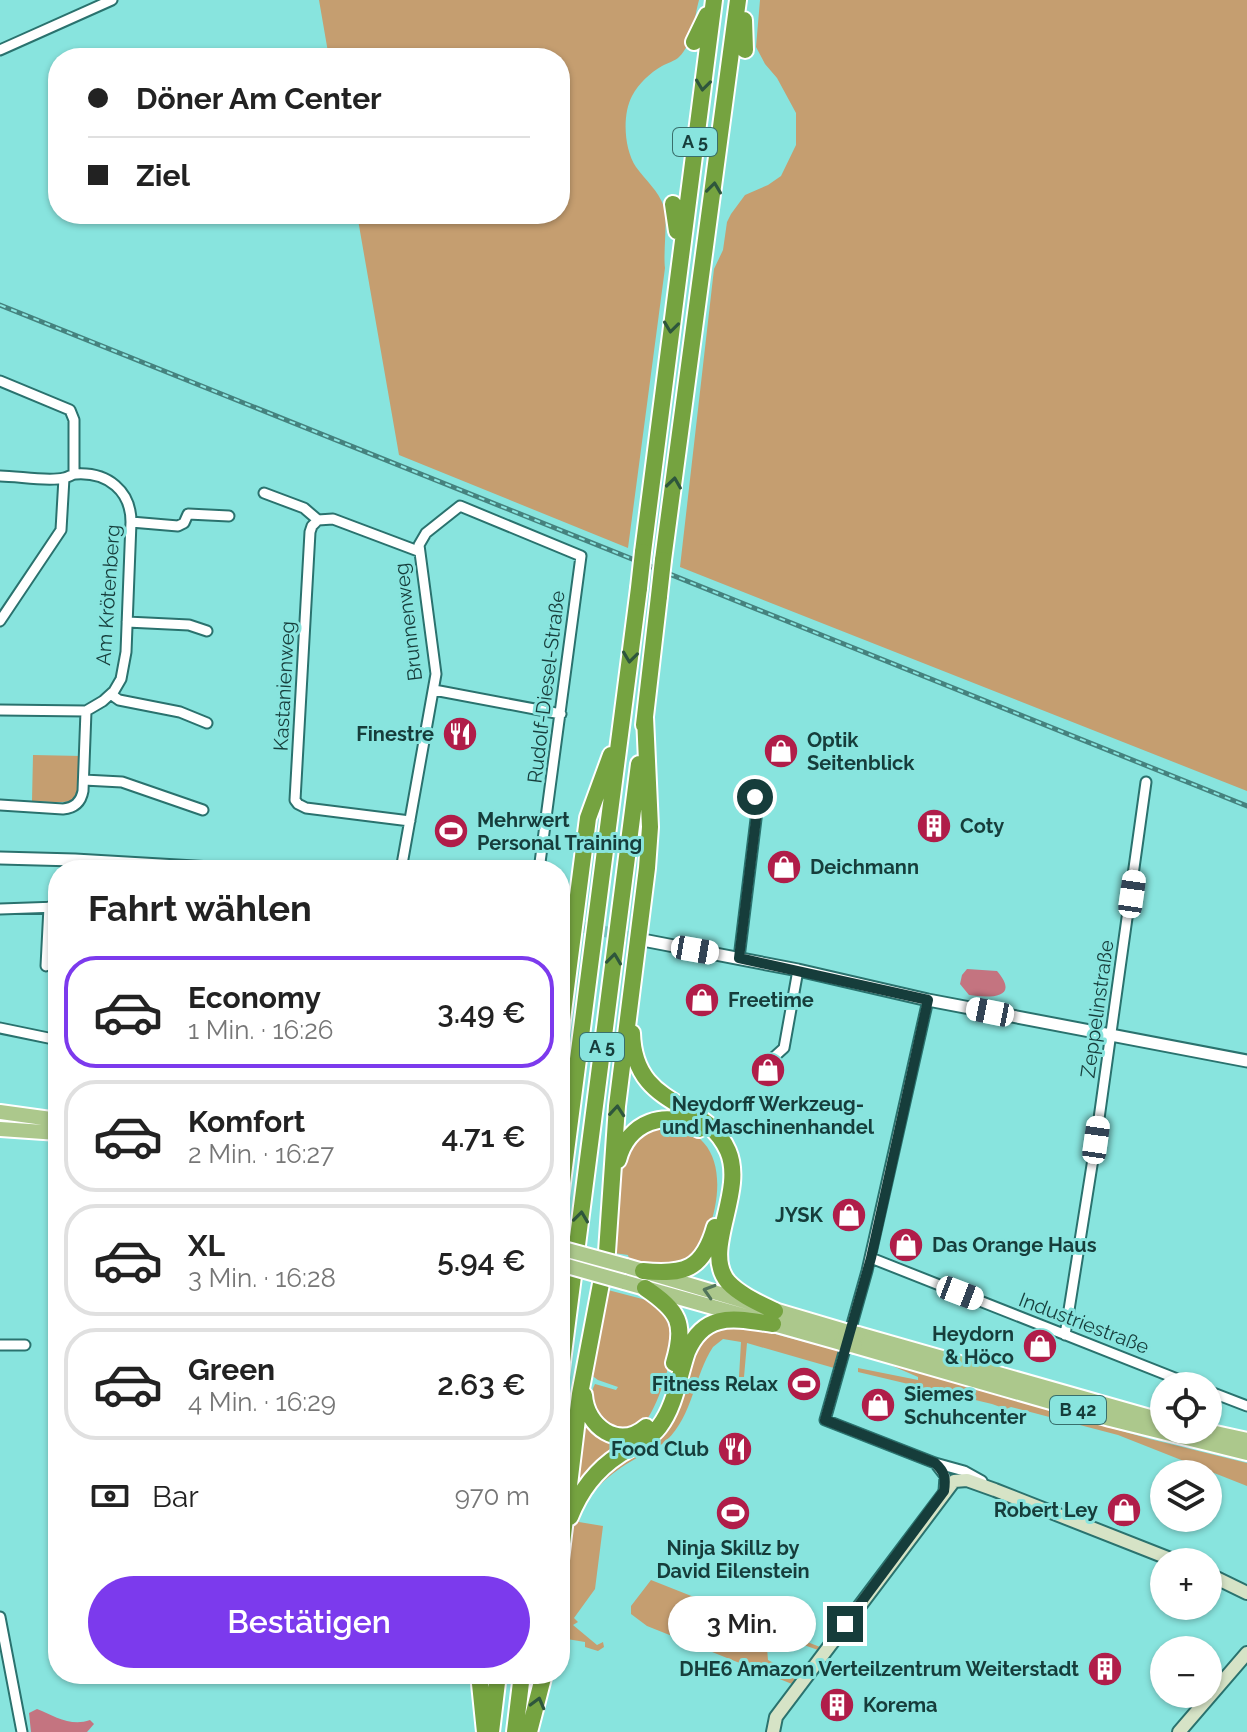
<!DOCTYPE html>
<html lang="de">
<meta charset="utf-8">
<style>
:root{--surface:#fff;--page:#f6f6f6;--text:#222;--muted:#767676;--line:#e0e0e0;--accent:#7c3aed}
body{margin:0;font-family:Raleway,sans-serif;background:var(--page);color:var(--text);height:100vh;display:flex;flex-direction:column;font-size:30px;white-space:nowrap}
*{box-sizing:border-box;margin:0}
p{font-size:26px;color:var(--muted)}
.icon{flex:none;width:44px;height:44px;fill:none;stroke:currentColor;stroke-width:2;stroke-linecap:round;stroke-linejoin:round}
.map{position:relative;flex:1;overflow:hidden}
.drawer{position:absolute;left:48px;top:860px;width:522px;height:824px;display:flex;flex-direction:column;background:var(--surface);border-radius:32px;box-shadow:0 2px 6px #0004}
.drawer>*{flex:none}
.top-card{position:absolute;left:48px;top:48px;width:522px;height:176px;border-radius:32px;box-shadow:0 2px 6px #0004;display:grid;align-content:center;height:176px;padding:0 40px;background:var(--surface)}
.controls{position:absolute;left:1150px;top:1372px;display:grid;gap:16px}
.controls a{display:grid;place-items:center;width:72px;height:72px;border-radius:50%;background:var(--surface);box-shadow:0 2px 6px #0004;font-size:40px}
.end{position:absolute;width:36px;height:36px;margin:-18px;border:10px solid #163d3b;background:#fff;box-shadow:0 0 0 4px #fff}
.from{border-radius:50%}
.bubble{position:absolute;height:56px;border-radius:28px;background:var(--surface);box-shadow:0 2px 6px #0004;font-size:26px;font-weight:600;line-height:56px;text-align:center}
.car{position:absolute;width:24px;height:48px;margin:-24px -12px;border-radius:10px;box-shadow:0 0 6px 2px #0007;background:linear-gradient(#fff 24%,#345 0 40%,#fff 0 76%,#345 0 86%,#fff 0)}
.top-card b{display:flex;align-items:center;gap:28px;height:76px;font-size:30px}
.top-card b+b{border-top:2px solid var(--line)}
.top-card i{width:20px;height:20px;background:var(--text)}
ul{padding:0;list-style:none}
li{display:flex;align-items:center;gap:24px;height:112px;margin:0 16px 12px;padding:0 24px;border:4px solid var(--line);border-radius:32px}
li div{flex:1}
li b{display:block;font-size:30px}
li em{font-style:normal;font-weight:600}
li.current{border-color:var(--accent)}
li>.icon{width:72px;height:72px;stroke-width:1.5}
h2{padding:0 40px;font-size:36px;line-height:96px}
.pay{display:flex;align-items:center;gap:20px;height:88px;padding:0 40px;font-size:30px}
.pay p{margin-inline-start:auto}
.primary-button{display:flex;gap:16px;margin-top:auto;padding:16px 40px}
.primary-button a{flex:1;height:92px;border-radius:48px;background:var(--accent);color:#fff;font-size:32px;font-weight:600;line-height:92px;text-align:center}
.map>svg:first-child{display:block}
</style>
<div class="map">
<svg width="1247" height="1732" viewBox="0 0 1247 1732">
<rect width="100%" height="100%" fill="#88e4de"/>
<path fill="#c59e70" d="M319 0H699C694 18 693 44 679 57 675 61 667 63 662 66 650 73 639 83 632 96 622 115 624 149 636 167 646 181 658 190 664 207 668 219 663 252 665 268L628 548 399 455 357 214H560V58H329Z
M760 0H1247V791L680 567 714 269 723 250 727 222 731 214 745 195 768 185 781 176 796 145V113L777 78 765 64 756 47Z
M33 755 82 756C81 807 81 803 32 801Z
M658 1125C722 1126 726 1183 708 1232 705 1242 698 1251 692 1260L667 1268 629 1259 628 1255 614 1253C614 1221 615 1164 637 1140 642 1134 651 1129 658 1125Z
M608 1290 650 1301 668 1313C670 1322 675 1334 674 1343 671 1362 655 1419 639 1427 612 1440 581 1410 595 1384L616 1390 618 1387 598 1380 591 1375Z
M738 1324 839 1351 834 1368 747 1343 744 1377H739L741 1342 723 1339 713 1347C694 1376 693 1415 667 1440 657 1449 645 1453 635 1459 610 1473 586 1493 579 1522L603 1526 595 1589 574 1618 578 1622 573 1625 597 1645 603 1642 604 1647 598 1651 585 1647V1642L567 1639 566 1645H563L560 1659V1609L574 1517 591 1485 651 1440 704 1333Z
M888 1364 1150 1439 1247 1463V1486L1118 1435 1011 1407 1006 1409 992 1404 858 1372V1368L918 1380V1377Z
M582 1412 628 1441 571 1504Z
M651 1580 820 1647 818 1650 787 1639 779 1646 772 1644 767 1648 768 1660 780 1666 795 1679 792 1684 647 1626 631 1614V1606Z"/>
<path fill="#c47480" d="M967 969 997 971C1021 999 989 998 969 995L960 984 962 975Z
M37 1709C54 1716 71 1727 90 1720L94 1724 87 1732H31L29 1713Z"/>
<g fill="none" stroke-linecap="round" stroke-linejoin="round">
<path stroke="#71c3bd" stroke-width="11" stroke-dasharray="11 5.5" stroke-linecap="butt" d="M568 924 645 940"/>
<g stroke="#2a726e" stroke-width="13">
<path id="minor" d="M0 50 112 0
M0 381 70 410 74 420V474
M0 476C18 476 47 482 64 478 69 477 72 474 76 474 108 472 131 491 131 522L126 652 121 679 114 691 103 701 86 711 0 710
M264 493 304 508 318 520
M318 520 312 526 310 532 295 800 298 804 306 808 410 821
M318 520 333 519 418 551
M131 522 178 526 184 523 188 514 229 516
M0 621 61 530 64 478
M127 622 189 625 207 631
M434 690 561 714
M112 695 119 700 180 712 207 723
M84 780 122 782 203 810
M0 805 63 809C74 808 81 802 83 791L86 711
M401 870 436 674 419 545 426 533 460 506 581 556 539 870
M0 909 58 907
M739 958 757 811 755 797
M46 966 49 907
M928 1000 867 1271 825 1420 935 1463 964 1471 982 1481
M0 1028 58 1040
M774 1057 784 1048 798 970
M871 1258 1195 1386
M1065 1335 1096 1140 1146 782
M0 1345H25
M1208 1391 1247 1406
M935 1463 945 1476 944 1491
M0 1617 22 1732"/>
</g>
<g stroke="#2a726e" stroke-width="15">
<path id="tertiary" d="M0 858 75 860 246 870
M560 922 563 923
M648 941 798 970 928 1000 1247 1061"/>
</g>
<g stroke="#2a726e" stroke-width="16">
<path id="secondary" d="M1208 1574 1247 1593
M773 1732 776 1717 954 1481 967 1480 995 1490 1178 1562
M1179 1732 1247 1653"/>
</g>
<g stroke="#fff" stroke-width="18">
<path id="primary" d="M0 1112 58 1120
M0 1129 58 1133
M626 1266 845 1331
M624 1282 841 1343
M858 1334 1164 1421
M855 1346 1110 1419 1247 1453
M1202 1430 1247 1440"/>
</g>
<g stroke="#fff" stroke-width="20">
<path id="motorway" d="M744 20 745 50
M694 42 707 15
M673 204 677 231
M643 552 714 0
M663 560 738 0
M644 725 659 596
M632 1033C634 1110 704 1097 728 1151 746 1193 701 1250 728 1282 740 1295 759 1303 775 1311
M560 1035 588 818 611 755
M618 1160C628 1122 666 1108 699 1129
M560 1198 639 588
M643 1271C684 1275 703 1270 715 1227
M645 1288C679 1311 686 1323 674 1363
M560 1377 639 764
M584 1395C586 1427 619 1450 646 1427
M570 1517C580 1491 596 1470 619 1455 633 1446 649 1440 659 1427 675 1407 679 1375 687 1352 705 1310 736 1319 773 1324
M560 1560 580 1394 607 1252 617 1106 647 868 650 827 645 717
M479 1674 485 1732
M491 1732 498 1674
M515 1732 522 1674
M529 1732 544 1674"/>
</g>
<use href="#minor" stroke="#fff" stroke-width="9"/>
<use href="#tertiary" stroke="#fff" stroke-width="11"/>
<use href="#secondary" stroke="#d6e3c6" stroke-width="12"/>
<use href="#primary" stroke="#acc88c" stroke-width="14"/>
<use href="#motorway" stroke="#75a340" stroke-width="16"/>
<g stroke="#45827e" stroke-width="5">
<path id="rail" d="M0 305 1247 806"/>
</g>
<use href="#rail" stroke="#88e4de" stroke-width="2" stroke-dasharray="6" stroke-linecap="butt"/>
<g stroke="#fff" stroke-width="18" stroke-linecap="butt">
<path id="primary-bridge" d="M560 1248 626 1266
M560 1264 624 1282
M845 1331 858 1334
M841 1343 855 1346"/>
</g>
<g stroke="#fff" stroke-width="20" stroke-linecap="butt">
<path id="motorway-bridge" d="M639 588 643 552
M659 596 663 560"/>
</g>
<use href="#primary-bridge" stroke="#acc88c" stroke-width="14"/>
<use href="#motorway-bridge" stroke="#75a340" stroke-width="16"/>
</g>
<defs><path id="oneway-chevron" d="M-2-3.5L2.5 0L-2 3.5" fill="none" stroke-width="1.6" stroke-linecap="round" stroke-linejoin="round" transform="scale(2)"/></defs>
<g stroke="#2e563c">
<use href="#oneway-chevron" transform="translate(703 85) rotate(97)"/>
<use href="#oneway-chevron" transform="translate(714 188) rotate(-83)"/>
<use href="#oneway-chevron" transform="translate(671 327) rotate(97)"/>
<use href="#oneway-chevron" transform="translate(674 483) rotate(-82)"/>
<use href="#oneway-chevron" transform="translate(630 657) rotate(97)"/>
<use href="#oneway-chevron" transform="translate(614 959) rotate(-83)"/>
<use href="#oneway-chevron" transform="translate(617 1111) rotate(-85)"/>
<use href="#oneway-chevron" transform="translate(581 1217) rotate(-83)"/>
<use href="#oneway-chevron" transform="translate(538 1703) rotate(-75)"/>
</g>
<use stroke="#52755b" href="#oneway-chevron" transform="translate(709 1291) rotate(-163)"/>
<g fill="none" stroke-linecap="round" stroke-linejoin="round">
<path stroke="#163d3b" stroke-width="10" d="M755 797 757 811 739 958 928 1000 871 1258 825 1420 935 1463C945 1472 946 1478 944 1491L845 1624"/>
</g>
<defs>
<g id="restaurant-disc" transform="scale(1.8)"><circle r="9.5" fill="#b01d49" stroke="#88e4de"/><path d="M-5-6h1v4h1v-4h1v4h1v-4h1v5L-1.5 .5V6h-2V.5L-5-1ZM5-6V6H3V1.5H1.5Q1.5-4 5-6Z" fill="#fff"/></g>
<g id="shop-disc" transform="scale(1.8)"><circle r="9.5" fill="#b01d49" stroke="#88e4de"/><path d="M-5-2.5h2.3a2.7 3.5 0 0 1 5.4 0H5L5.5 6h-11ZM-1.5-2.5h3a1.5 2.3 0 0 0-3 0Z" fill="#fff"/></g>
<g id="building-disc" transform="scale(1.8)"><circle r="9.5" fill="#b01d49" stroke="#88e4de"/><path d="M-4-6H4V6H1V3H-1V6H-4ZM-2.5-4.3h1.7v1.8h-1.7ZM.8-4.3h1.7v1.8H.8ZM-2.5-1h1.7V.8h-1.7ZM.8-1h1.7V.8H.8Z" fill="#fff"/></g>
<g id="stadium-disc" transform="scale(1.8)"><circle r="9.5" fill="#b01d49" stroke="#88e4de"/><path d="M0-5a6.5 5 0 1 0 0 10a6.5 5 0 1 0 0-10ZM-3.5-1.8h7v3.6h-7Z" fill="#fff"/></g>
</defs>
<g fill-rule="evenodd">
<use href="#restaurant-disc" x="460" y="734"/>
<use href="#shop-disc" x="781" y="751"/>
<use href="#building-disc" x="934" y="826"/>
<use href="#stadium-disc" x="451" y="831"/>
<use href="#shop-disc" x="784" y="867"/>
<use href="#shop-disc" x="702" y="1000"/>
<use href="#shop-disc" x="768" y="1070"/>
<use href="#shop-disc" x="849" y="1215"/>
<use href="#shop-disc" x="906" y="1245"/>
<use href="#shop-disc" x="1040" y="1346"/>
<use href="#stadium-disc" x="804" y="1384"/>
<use href="#shop-disc" x="878" y="1405"/>
<use href="#restaurant-disc" x="735" y="1449"/>
<use href="#shop-disc" x="1124" y="1510"/>
<use href="#stadium-disc" x="733" y="1513"/>
<use href="#building-disc" x="1105" y="1669"/>
<use href="#building-disc" x="837" y="1705"/>
</g>
<g text-anchor="middle" stroke-width="6" stroke-linejoin="round" paint-order="stroke">
<g fill="#88e4de" stroke="#386f6c" stroke-width="2">
<rect x="673" y="128" width="44" height="28" rx="6"/>
<rect x="580" y="1033" width="44" height="28" rx="6"/>
<rect x="1050" y="1396" width="56" height="28" rx="6"/>
</g>
<g font-size="18" font-weight="bold" fill="#163d3b">
<text x="695" y="148">A 5</text>
<text x="602" y="1053">A 5</text>
<text x="1078" y="1416">B 42</text>
</g>
<g font-size="20" fill="#163d3b" stroke="#88e4de">
<text transform="translate(108 595) rotate(-86)" y="7">Am Krötenberg</text>
<text transform="translate(408 622) rotate(-97)" y="7">Brunnenweg</text>
<text transform="translate(284 686) rotate(-87)" y="7">Kastanienweg</text>
<text transform="translate(546 687) rotate(-83)" y="7">Rudolf-Diesel-Straße</text>
<text transform="translate(1097 1009) rotate(-82)" y="7">Zeppelinstraße</text>
<text transform="translate(1084 1323) rotate(21)" y="7">Industriestraße</text>
</g>
<g font-size="20" font-weight="bold" fill="#163d3b" stroke="#88e4de" text-anchor="start">
<text x="434" y="741" text-anchor="end">Finestre</text>
<text x="807" y="747">Optik<tspan x="807" dy="23">Seitenblick</tspan></text>
<text x="477" y="827">Mehrwert<tspan x="477" dy="23">Personal Training</tspan></text>
<text x="960" y="833">Coty</text>
<text x="810" y="874">Deichmann</text>
<text x="728" y="1007">Freetime</text>
<text x="768" y="1111" text-anchor="middle">Neydorff Werkzeug-<tspan x="768" dy="23">und Maschinenhandel</tspan></text>
<text x="823" y="1222" text-anchor="end">JYSK</text>
<text x="932" y="1252">Das Orange Haus</text>
<text x="1014" y="1341" text-anchor="end">Heydorn<tspan x="1014" dy="23">&amp; Höco</tspan></text>
<text x="778" y="1391" text-anchor="end">Fitness Relax</text>
<text x="904" y="1401">Siemes<tspan x="904" dy="23">Schuhcenter</tspan></text>
<text x="709" y="1456" text-anchor="end">Food Club</text>
<text x="1098" y="1517" text-anchor="end">Robert Ley</text>
<text x="733" y="1555" text-anchor="middle">Ninja Skillz by<tspan x="733" dy="23">David Eilenstein</tspan></text>
<text x="1079" y="1676" text-anchor="end">DHE6 Amazon Verteilzentrum Weiterstadt</text>
<text x="863" y="1712">Korema</text>
</g>
</g>
</svg>
<div class="controls">
<a><svg class="icon" aria-label="locate" viewBox="0 0 24 24"><circle cx="12" cy="12" r="6"/><path d="M12 2v4M12 18v4M2 12h4M18 12h4"/></svg></a>
<a><svg class="icon" aria-label="layers" viewBox="0 0 24 24"><path d="M12 4l9 5-9 5-9-5zM3 14l9 5 9-5"/></svg></a>
<a>+</a>
<a>−</a>
</div>
<i class="end from" style="left:755px;top:797px"></i>
<i class="end" style="left:845px;top:1624px"></i>
<div class="bubble" style="left:668px;top:1596px;width:148px">3 Min.</div>
<i class="car" style="left:1132px;top:894px;rotate:8deg"></i>
<i class="car" style="left:695px;top:950px;rotate:100deg"></i>
<i class="car" style="left:990px;top:1012px;rotate:281deg"></i>
<i class="car" style="left:1096px;top:1140px;rotate:8deg"></i>
<i class="car" style="left:960px;top:1293px;rotate:111deg"></i>
<div class="top-card">
<b><i class="from"></i>Döner Am Center</b>
<b><i></i>Ziel</b>
</div>
<section class="drawer">
<h2>Fahrt wählen</h2>
<ul>
<li class="current"><svg class="icon" aria-label="car" viewBox="0 0 24 24"><path d="M5 17H2v-5l4-1 3-4h7l3 4 3 1v5h-3M9 17h6M6 11h13"/><circle cx="7" cy="17" r="2"/><circle cx="17" cy="17" r="2"/></svg><div><b>Economy</b><p>1 Min. · 16:26</p></div><em>3.49 €</em></li>
<li><svg class="icon" aria-label="car" viewBox="0 0 24 24"><path d="M5 17H2v-5l4-1 3-4h7l3 4 3 1v5h-3M9 17h6M6 11h13"/><circle cx="7" cy="17" r="2"/><circle cx="17" cy="17" r="2"/></svg><div><b>Komfort</b><p>2 Min. · 16:27</p></div><em>4.71 €</em></li>
<li><svg class="icon" aria-label="car" viewBox="0 0 24 24"><path d="M5 17H2v-5l4-1 3-4h7l3 4 3 1v5h-3M9 17h6M6 11h13"/><circle cx="7" cy="17" r="2"/><circle cx="17" cy="17" r="2"/></svg><div><b>XL</b><p>3 Min. · 16:28</p></div><em>5.94 €</em></li>
<li><svg class="icon" aria-label="car" viewBox="0 0 24 24"><path d="M5 17H2v-5l4-1 3-4h7l3 4 3 1v5h-3M9 17h6M6 11h13"/><circle cx="7" cy="17" r="2"/><circle cx="17" cy="17" r="2"/></svg><div><b>Green</b><p>4 Min. · 16:29</p></div><em>2.63 €</em></li>
</ul>
<div class="pay"><svg class="icon" aria-label="cash" viewBox="0 0 24 24"><path d="M3 7h18v10H3z"/><circle cx="12" cy="12" r="2"/></svg>Bar<p>970 m</p></div>
<div class="primary-button"><a>Bestätigen</a></div>
</section>
</div>
